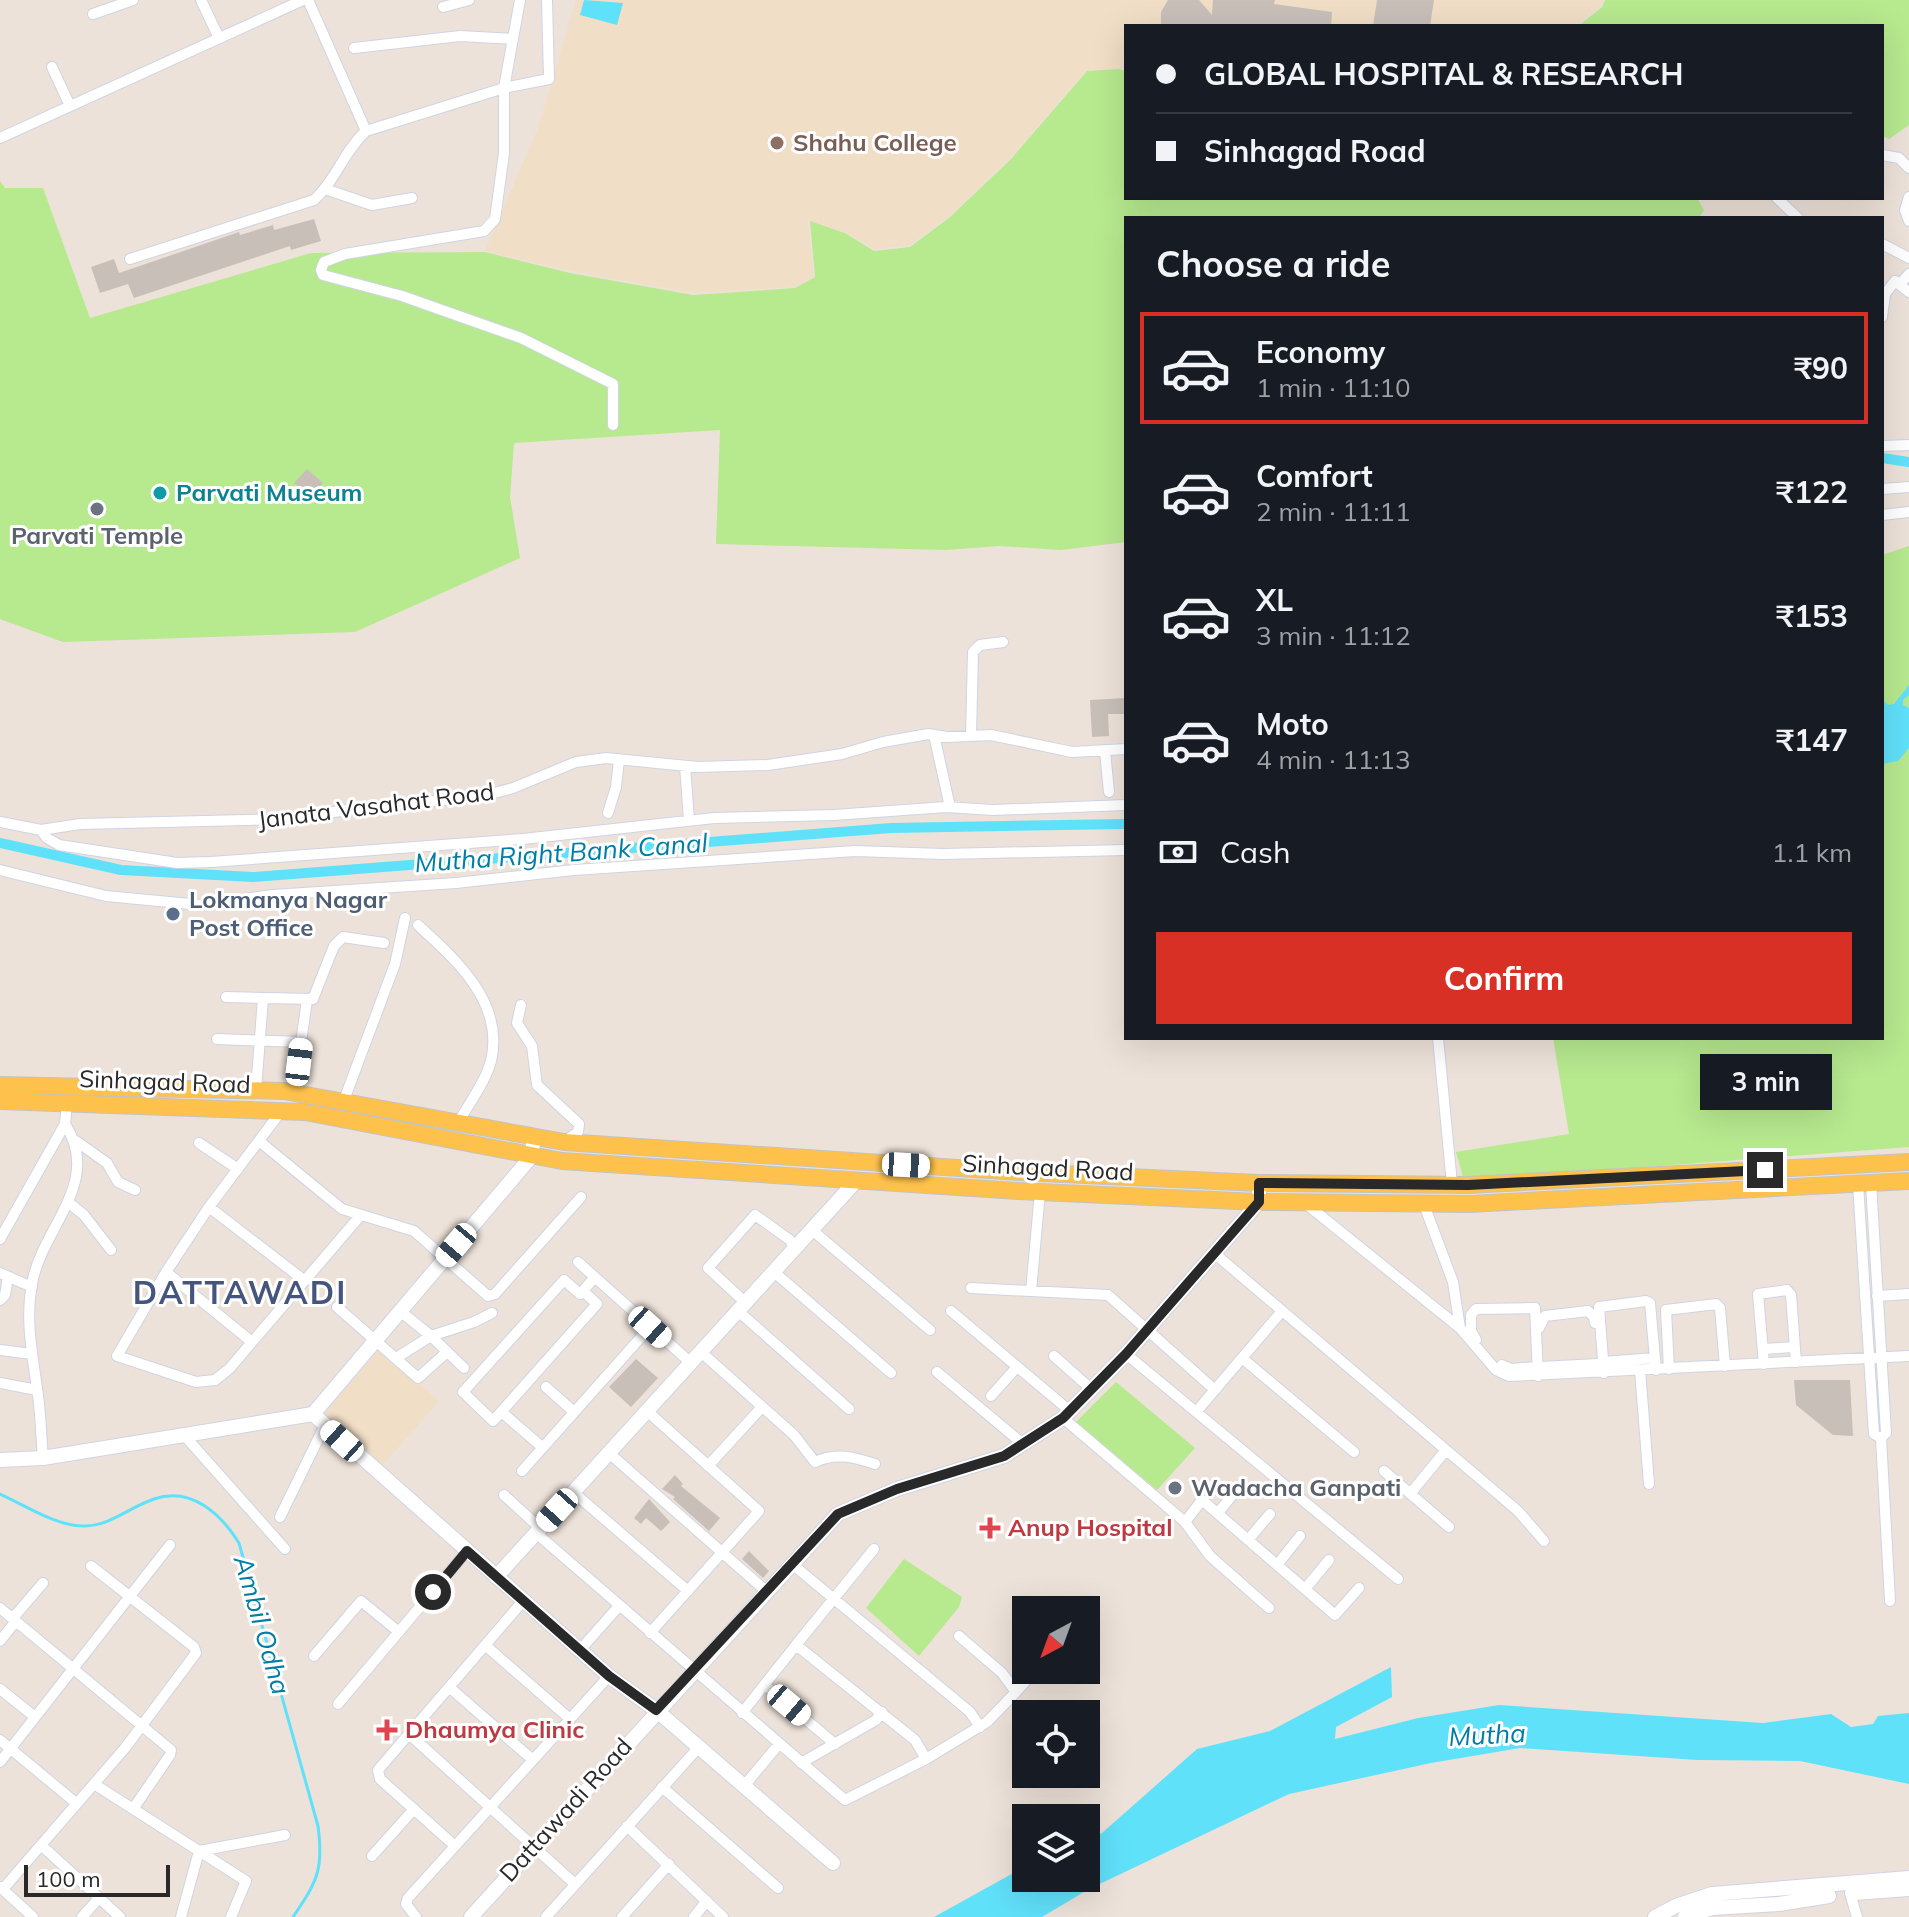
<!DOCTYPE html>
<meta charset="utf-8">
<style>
:root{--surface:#171b24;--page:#242831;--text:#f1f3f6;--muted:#9ea1a6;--line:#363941;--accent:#d93025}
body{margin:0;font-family:Mulish,sans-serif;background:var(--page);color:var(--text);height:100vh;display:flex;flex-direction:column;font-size:30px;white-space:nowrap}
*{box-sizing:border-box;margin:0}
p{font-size:26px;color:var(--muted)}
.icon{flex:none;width:44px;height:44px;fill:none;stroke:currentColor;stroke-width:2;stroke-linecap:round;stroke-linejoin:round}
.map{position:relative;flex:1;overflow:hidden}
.drawer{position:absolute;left:1124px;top:216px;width:760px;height:824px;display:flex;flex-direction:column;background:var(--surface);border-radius:0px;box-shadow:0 8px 32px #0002}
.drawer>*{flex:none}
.top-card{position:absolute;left:1124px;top:24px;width:760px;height:176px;border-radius:0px;box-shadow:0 8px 32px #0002;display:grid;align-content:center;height:176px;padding:0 32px;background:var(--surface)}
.needle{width:52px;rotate:221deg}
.tools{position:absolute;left:1012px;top:1596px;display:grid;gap:16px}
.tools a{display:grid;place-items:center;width:88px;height:88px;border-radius:0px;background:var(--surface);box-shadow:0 8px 32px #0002;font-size:40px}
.scale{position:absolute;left:24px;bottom:20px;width:146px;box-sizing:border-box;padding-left:8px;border:4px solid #292929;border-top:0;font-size:22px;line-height:28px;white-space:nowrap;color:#292929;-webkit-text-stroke:6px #fff;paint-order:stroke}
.end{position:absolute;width:36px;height:36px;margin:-18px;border:10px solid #292929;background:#fff;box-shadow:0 0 0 4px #fff}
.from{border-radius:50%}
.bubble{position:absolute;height:56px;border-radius:0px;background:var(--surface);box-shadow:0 8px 32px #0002;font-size:26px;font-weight:700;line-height:56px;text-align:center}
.car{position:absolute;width:24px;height:48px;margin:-24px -12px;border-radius:10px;box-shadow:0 0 6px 2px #0007;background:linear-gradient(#fff 24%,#345 0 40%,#fff 0 76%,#345 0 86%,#fff 0)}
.top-card b{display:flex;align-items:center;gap:28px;height:76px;font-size:30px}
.top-card b+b{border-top:2px solid var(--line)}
.top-card i{width:20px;height:20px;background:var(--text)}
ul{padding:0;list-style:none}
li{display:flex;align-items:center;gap:24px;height:112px;margin:0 16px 12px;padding:0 16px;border:4px solid transparent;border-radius:0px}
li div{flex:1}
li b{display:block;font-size:30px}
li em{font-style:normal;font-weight:700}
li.active{border-color:var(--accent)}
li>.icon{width:72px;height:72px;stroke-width:1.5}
h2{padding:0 32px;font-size:36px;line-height:96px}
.pay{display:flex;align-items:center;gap:20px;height:88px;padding:0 32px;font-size:30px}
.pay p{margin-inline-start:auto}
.button{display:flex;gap:16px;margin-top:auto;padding:16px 32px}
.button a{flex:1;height:92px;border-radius:0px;background:var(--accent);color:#fff;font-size:32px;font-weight:700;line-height:92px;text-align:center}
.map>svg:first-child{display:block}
</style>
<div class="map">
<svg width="1909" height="1917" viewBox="0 0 1909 1917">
<rect width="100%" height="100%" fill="#ede2d9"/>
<path fill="#f0dec6" d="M576 0H1604L1601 6 1576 26H1126V69L1086 70 1009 159 949 216 910 245 874 249 845 232 808 220 814 276 795 287 693 293 571 271 485 251 538 128Z
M380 1349 439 1401 383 1465 324 1414Z"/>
<path fill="#b7e98f" d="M1605 0H1909V125L1889 139 1882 136V26H1578L1602 7Z
M1119 69 1126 71V198H1697L1704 210 1699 218H1126V542L1061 550 999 546 946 550 716 544 720 430 514 443 510 497 520 558 355 632 63 642 0 619V181L5 188H43L90 318 311 253 485 252 570 273 693 295 795 288 815 277 810 221 845 233 874 251 910 247 950 217 1010 160 1087 71Z
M1909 546V1147L1464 1181 1456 1152 1569 1134 1553 1038H1882V555Z
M1116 1382 1195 1448 1157 1490 1076 1422Z
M904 1559 962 1597 959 1607 919 1656 866 1608Z"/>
<path fill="#60e1fa" d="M584 0 623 3 617 25 580 15Z
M1909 685V695L1903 700V705L1909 708V748L1898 761 1882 764V699L1888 705 1894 704Z
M1391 1667 1392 1697 1336 1727 1335 1739 1418 1718 1499 1705 1763 1723 1831 1714 1851 1727 1873 1724 1878 1716 1909 1713V1784L1800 1761 1697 1760 1520 1748 1431 1763 1289 1794 1089 1889 1042 1917H934L1026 1866V1878H1086V1840L1102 1833 1197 1749 1270 1731Z"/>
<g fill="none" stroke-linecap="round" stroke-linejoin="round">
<path stroke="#60e1fa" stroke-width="3" d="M0 1494C25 1505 57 1527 86 1526 111 1525 130 1507 154 1499 191 1486 221 1514 239 1543L318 1826C324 1869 317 1882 293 1917"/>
<path stroke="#60e1fa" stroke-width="10" d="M1882 458 1909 462
M0 843 121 870 253 877 891 828 1126 824"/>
</g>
<path fill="#c8bfb9" d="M1168 0H1199L1212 15 1213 0H1275L1274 4 1332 12 1331 26H1161V12Z
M1377 0H1434L1430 26H1373Z
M314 219 321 241 291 250 290 246 134 298 128 284 100 293 91 267 114 259 119 273 239 232 240 235 273 225 274 230Z
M307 469 323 483 310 497 294 483Z
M1126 698V714H1108L1109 736 1092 737 1090 700Z
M636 1359 658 1378 631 1407 609 1387Z
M1794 1380H1850L1853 1436 1833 1435 1796 1405Z
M675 1475 683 1484 681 1486 720 1518 709 1531 673 1499 675 1497 662 1489Z
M649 1499 670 1522 661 1531 646 1518 641 1524 634 1518Z
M749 1551 769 1571 763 1578 742 1559Z"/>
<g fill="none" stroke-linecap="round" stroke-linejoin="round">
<g stroke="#ced4e4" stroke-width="12">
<path id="street" d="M201 0 219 38
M308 0 366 131
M520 0 504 88 549 79 547 0
M443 7 469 0
M93 14 133 0
M354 48 460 36 513 39
M52 67 70 106
M0 138 303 0
M1882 155 1899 158 1909 168
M325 189 372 205 412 198
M1909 197 1905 210 1909 221
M1777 198 1798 218
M1882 244 1909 258
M130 259 314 200C336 180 344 151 366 131L504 88V153L495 219 484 231 345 254 324 262 321 270 323 275 402 296 521 338 613 384V425
M1900 284 1909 274
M1882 317 1885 294 1895 281 1909 292
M1882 446 1909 445
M1882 489 1909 487
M1882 515 1909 512
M934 735 950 807
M971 736 973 652 980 645 1003 642
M1105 751 1109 792
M685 766 689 820
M608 813 616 787 619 760
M0 822 41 830 80 824 289 819 360 808 483 796 513 788 576 762 606 758 698 767 768 765 842 754 883 742 928 734 947 737 991 735 1072 752 1126 749
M41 830 47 838 59 845 177 863 211 862 523 839 714 818 834 815 946 807 993 810 1126 805
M0 870 106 896 201 905 273 895 456 883 574 870 855 851 943 854 1126 850
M418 925C455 959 502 1000 492 1056 488 1079 469 1103 458 1123
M226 997 313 999 334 946 343 937 384 943
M521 1005 517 1023 532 1046 537 1085 579 1124 578 1132 565 1141
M1438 1038 1452 1184
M217 1039 301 1042
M256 1090 263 998
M294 1092 307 1000
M344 1100 395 964 405 918
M282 1110 209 1207 166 1272 117 1356 196 1382 215 1380 229 1369 360 1216
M76 1141 107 1163 118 1182 135 1190
M259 1141 342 1209 414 1231 488 1296 495 1294 581 1197
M199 1143 238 1169
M1871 1183 1886 1433 1881 1438 1890 1601
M1858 1184 1874 1434 1881 1438
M68 1202 84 1215 111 1250
M1423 1202 1453 1282 1460 1328
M1305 1203 1460 1328 1496 1370 1509 1376 1909 1356
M209 1207 305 1281
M812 1230 930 1330
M0 1239 65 1124 67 1103
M1214 1253 1518 1511 1544 1541
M578 1262 691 1363
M166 1272 252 1342
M774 1272 891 1373
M0 1273 32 1287
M971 1288 1108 1295 1215 1390
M583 1291 597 1304 493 1421 463 1392 564 1280 580 1294 595 1277
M1031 1291 1040 1192
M1877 1296 1909 1294
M0 1300 5 1295 8 1277
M746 1303 708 1268 755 1215 790 1240 795 1249
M337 1307 418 1378 447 1352
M738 1311 849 1409
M951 1311 1070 1411
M1539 1328 1545 1316 1588 1311 1594 1317 1595 1323
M1476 1340 1471 1331V1315L1476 1309 1535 1308 1538 1376
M1763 1349 1794 1347
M0 1350 32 1354
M701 1352 794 1435 815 1462C835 1452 854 1457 875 1464
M1126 1354 1398 1579
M1054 1356 1091 1389
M396 1358 431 1336 400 1311
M1242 1358 1354 1452
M1603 1362 1655 1358
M1764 1364 1758 1294 1787 1290 1791 1295 1796 1362
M1502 1365 1511 1369 1537 1367
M1540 1367 1598 1364
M464 1368 431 1336 474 1322 492 1313
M1669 1369 1666 1310 1716 1304 1720 1308 1725 1366
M1640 1370 1649 1484
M937 1372 1023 1444
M1604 1373 1599 1307 1646 1301 1650 1303 1656 1370
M0 1383 37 1390
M546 1387 574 1412
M991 1396 1017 1367
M647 1411 759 1511 650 1633
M1196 1412 1282 1311
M505 1415 542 1447
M1063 1418 1185 1522 1210 1556 1269 1608
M183 1434 285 1549
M609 1453 766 1591
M43 1458C41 1437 41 1416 38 1396 33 1356 24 1319 33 1279 45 1225 102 1181 65 1124
M708 1466 762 1407
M522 1471 650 1327
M1384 1471 1449 1527
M573 1492 688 1591
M1410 1494 1446 1450
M504 1495 540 1528
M1218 1513 1238 1488
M280 1517 325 1425
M1185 1522 1202 1500 1335 1615 1359 1588
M536 1533 845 1800 926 1759 987 1722 1016 1692 1002 1673 959 1636
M1248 1540 1270 1514
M792 1564 970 1712 980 1727
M1277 1565 1300 1536
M1305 1589 1329 1560
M0 1608 171 1750 170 1755 133 1809
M13 1618 43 1583
M0 1641 16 1621
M485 1645 570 1719
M796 1645 874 1549
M580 1650 619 1606
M314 1656 361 1601 399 1632
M766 1686 835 1744
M449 1687 533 1760
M0 1689 35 1717
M1016 1692 1036 1670
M338 1704 467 1551
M742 1713 796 1645 915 1740 926 1759
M409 1734 575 1884
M0 1740 76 1803
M0 1762 170 1545
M801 1763 876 1720 882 1712
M94 1784 246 1881 231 1917
M744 1786 779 1744
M662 1787 778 1888
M627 1826 723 1917
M41 1845 120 1917
M455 1846 380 1779 378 1770 523 1601
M372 1856 414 1809
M0 1887 33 1917
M3 1889 125 1748 196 1653 194 1647 91 1566
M1850 1893 1857 1917
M82 1917 99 1898
M181 1917 199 1851 285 1835
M416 1917 406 1904 408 1898 609 1676
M546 1917 699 1747
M622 1917 669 1864
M694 1917 707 1901"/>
</g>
<g stroke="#ced4e4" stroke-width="16">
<path id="secondary" d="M313 1414 609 1676 656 1710 833 1863
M0 1460 43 1458 313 1414 531 1157 534 1138
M496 1577 856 1181
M1854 1893 1909 1889
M471 1917 838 1514 897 1489 1004 1456 1063 1418 1126 1354 1259 1202V1183
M1655 1917 1676 1906 1712 1894 1909 1878
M1685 1917 1712 1908 1779 1904 1829 1896"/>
</g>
<g stroke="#c3c3c3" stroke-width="18">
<path id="primary" d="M0 1085 284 1091 564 1142 1019 1172 1259 1183 1468 1185 1909 1162
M0 1101 305 1112 562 1161 1018 1191 1259 1202 1469 1204 1909 1181"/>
</g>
<use href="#street" stroke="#fff" stroke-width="10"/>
<use href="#secondary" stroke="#fff" stroke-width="14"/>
<use href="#primary" stroke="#fec24c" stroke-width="16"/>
</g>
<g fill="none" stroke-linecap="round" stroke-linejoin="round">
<path stroke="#292929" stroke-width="10" d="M433 1592 467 1551 609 1676 656 1710 838 1514 897 1489 1004 1456 1063 1418 1126 1354 1259 1202V1183L1468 1185 1765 1170"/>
</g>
<circle fill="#8d6e63" stroke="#fff" stroke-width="3" cx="777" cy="143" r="8"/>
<circle fill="#0f9aa8" stroke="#fff" stroke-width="3" cx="160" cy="493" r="8"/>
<g fill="#6b7280" stroke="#fff" stroke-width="3">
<circle cx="97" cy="509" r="8"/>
<circle cx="1175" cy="1488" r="8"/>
</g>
<circle fill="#5c6f8a" stroke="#fff" stroke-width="3" cx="173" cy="914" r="8"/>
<g fill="#e0444e" stroke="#fff" stroke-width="3">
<path d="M986 1516h8v8h8v8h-8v8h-8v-8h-8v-8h8z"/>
<path d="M383 1718h8v8h8v8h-8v8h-8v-8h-8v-8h8z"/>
</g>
<g text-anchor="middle" stroke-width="6" stroke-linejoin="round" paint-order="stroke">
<g font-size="24" font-weight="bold" fill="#785e54" stroke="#fff" text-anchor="start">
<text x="793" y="151">Shahu College</text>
</g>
<g font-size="24" font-weight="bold" fill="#0d838f" stroke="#fff" text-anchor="start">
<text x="176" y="501">Parvati Museum</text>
</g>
<g font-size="24" font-weight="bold" fill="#5b616d" stroke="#fff">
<text x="97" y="544">Parvati Temple</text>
<text x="1191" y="1496" text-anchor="start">Wadacha Ganpati</text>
</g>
<g font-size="24" fill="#292929" stroke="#fff">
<text transform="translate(376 806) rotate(-7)" y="8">Janata Vasahat Road</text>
<text transform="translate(165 1082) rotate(2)" y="8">Sinhagad Road</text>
<text transform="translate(1048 1168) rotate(3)" y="8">Sinhagad Road</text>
<text transform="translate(566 1810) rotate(-48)" y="8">Dattawadi Road</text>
</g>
<g font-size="24" font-weight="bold" fill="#4e5e75" stroke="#fff" text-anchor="start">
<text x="189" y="908">Lokmanya Nagar<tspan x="189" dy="28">Post Office</tspan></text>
</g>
<g font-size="24" font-weight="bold" fill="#be3a42" stroke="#fff" text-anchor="start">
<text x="1008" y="1536">Anup Hospital</text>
<text x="405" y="1738">Dhaumya Clinic</text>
</g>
<g font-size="26" font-style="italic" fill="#007da5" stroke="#fff">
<text transform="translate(561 853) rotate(-4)" y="9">Mutha Right Bank Canal</text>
<text transform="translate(262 1625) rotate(74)" y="9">Ambil Odha</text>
<text transform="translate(1487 1735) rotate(-3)" y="9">Mutha</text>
</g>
<g font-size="32" font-weight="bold" letter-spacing="2" fill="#45557d" stroke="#fff">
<text x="240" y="1304">DATTAWADI</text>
</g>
</g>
</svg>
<div class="tools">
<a><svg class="needle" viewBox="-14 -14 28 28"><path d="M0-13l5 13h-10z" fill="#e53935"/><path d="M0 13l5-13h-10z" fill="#9ea1a6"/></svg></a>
<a><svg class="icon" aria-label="locate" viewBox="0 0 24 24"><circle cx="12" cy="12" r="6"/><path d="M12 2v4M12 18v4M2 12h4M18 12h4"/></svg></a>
<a><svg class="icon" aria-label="layers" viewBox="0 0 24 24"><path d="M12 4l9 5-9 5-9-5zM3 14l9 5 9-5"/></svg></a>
</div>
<div class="scale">100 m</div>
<i class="end from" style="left:433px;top:1592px"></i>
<i class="end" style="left:1765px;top:1170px"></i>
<div class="bubble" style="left:1700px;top:1054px;width:132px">3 min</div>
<i class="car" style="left:299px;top:1062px;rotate:7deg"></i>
<i class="car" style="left:906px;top:1165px;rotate:93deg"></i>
<i class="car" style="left:456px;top:1245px;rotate:220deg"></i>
<i class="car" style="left:650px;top:1327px;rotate:132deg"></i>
<i class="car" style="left:342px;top:1441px;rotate:312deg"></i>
<i class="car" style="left:557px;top:1510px;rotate:222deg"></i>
<i class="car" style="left:789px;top:1705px;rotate:130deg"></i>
<div class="top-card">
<b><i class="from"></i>GLOBAL HOSPITAL &amp; RESEARCH</b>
<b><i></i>Sinhagad Road</b>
</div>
<section class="drawer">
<h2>Choose a ride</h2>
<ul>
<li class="active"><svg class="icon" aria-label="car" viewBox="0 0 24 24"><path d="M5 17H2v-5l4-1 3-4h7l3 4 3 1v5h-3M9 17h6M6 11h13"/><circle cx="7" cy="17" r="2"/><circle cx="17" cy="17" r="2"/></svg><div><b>Economy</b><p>1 min · 11:10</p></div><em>₹90</em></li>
<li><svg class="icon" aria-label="car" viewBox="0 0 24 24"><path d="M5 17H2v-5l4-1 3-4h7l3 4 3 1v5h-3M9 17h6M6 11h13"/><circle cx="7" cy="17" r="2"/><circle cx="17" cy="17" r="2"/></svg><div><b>Comfort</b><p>2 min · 11:11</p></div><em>₹122</em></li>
<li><svg class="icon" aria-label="car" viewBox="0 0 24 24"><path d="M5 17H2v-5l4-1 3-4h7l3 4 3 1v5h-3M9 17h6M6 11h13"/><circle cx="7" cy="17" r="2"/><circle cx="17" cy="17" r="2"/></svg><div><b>XL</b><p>3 min · 11:12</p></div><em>₹153</em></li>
<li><svg class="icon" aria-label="car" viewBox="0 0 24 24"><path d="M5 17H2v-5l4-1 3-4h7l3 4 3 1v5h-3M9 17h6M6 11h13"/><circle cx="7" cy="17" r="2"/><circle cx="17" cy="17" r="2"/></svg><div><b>Moto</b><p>4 min · 11:13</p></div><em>₹147</em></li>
</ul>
<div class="pay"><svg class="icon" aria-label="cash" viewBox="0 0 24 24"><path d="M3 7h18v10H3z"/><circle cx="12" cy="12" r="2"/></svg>Cash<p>1.1 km</p></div>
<div class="button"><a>Confirm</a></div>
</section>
</div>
